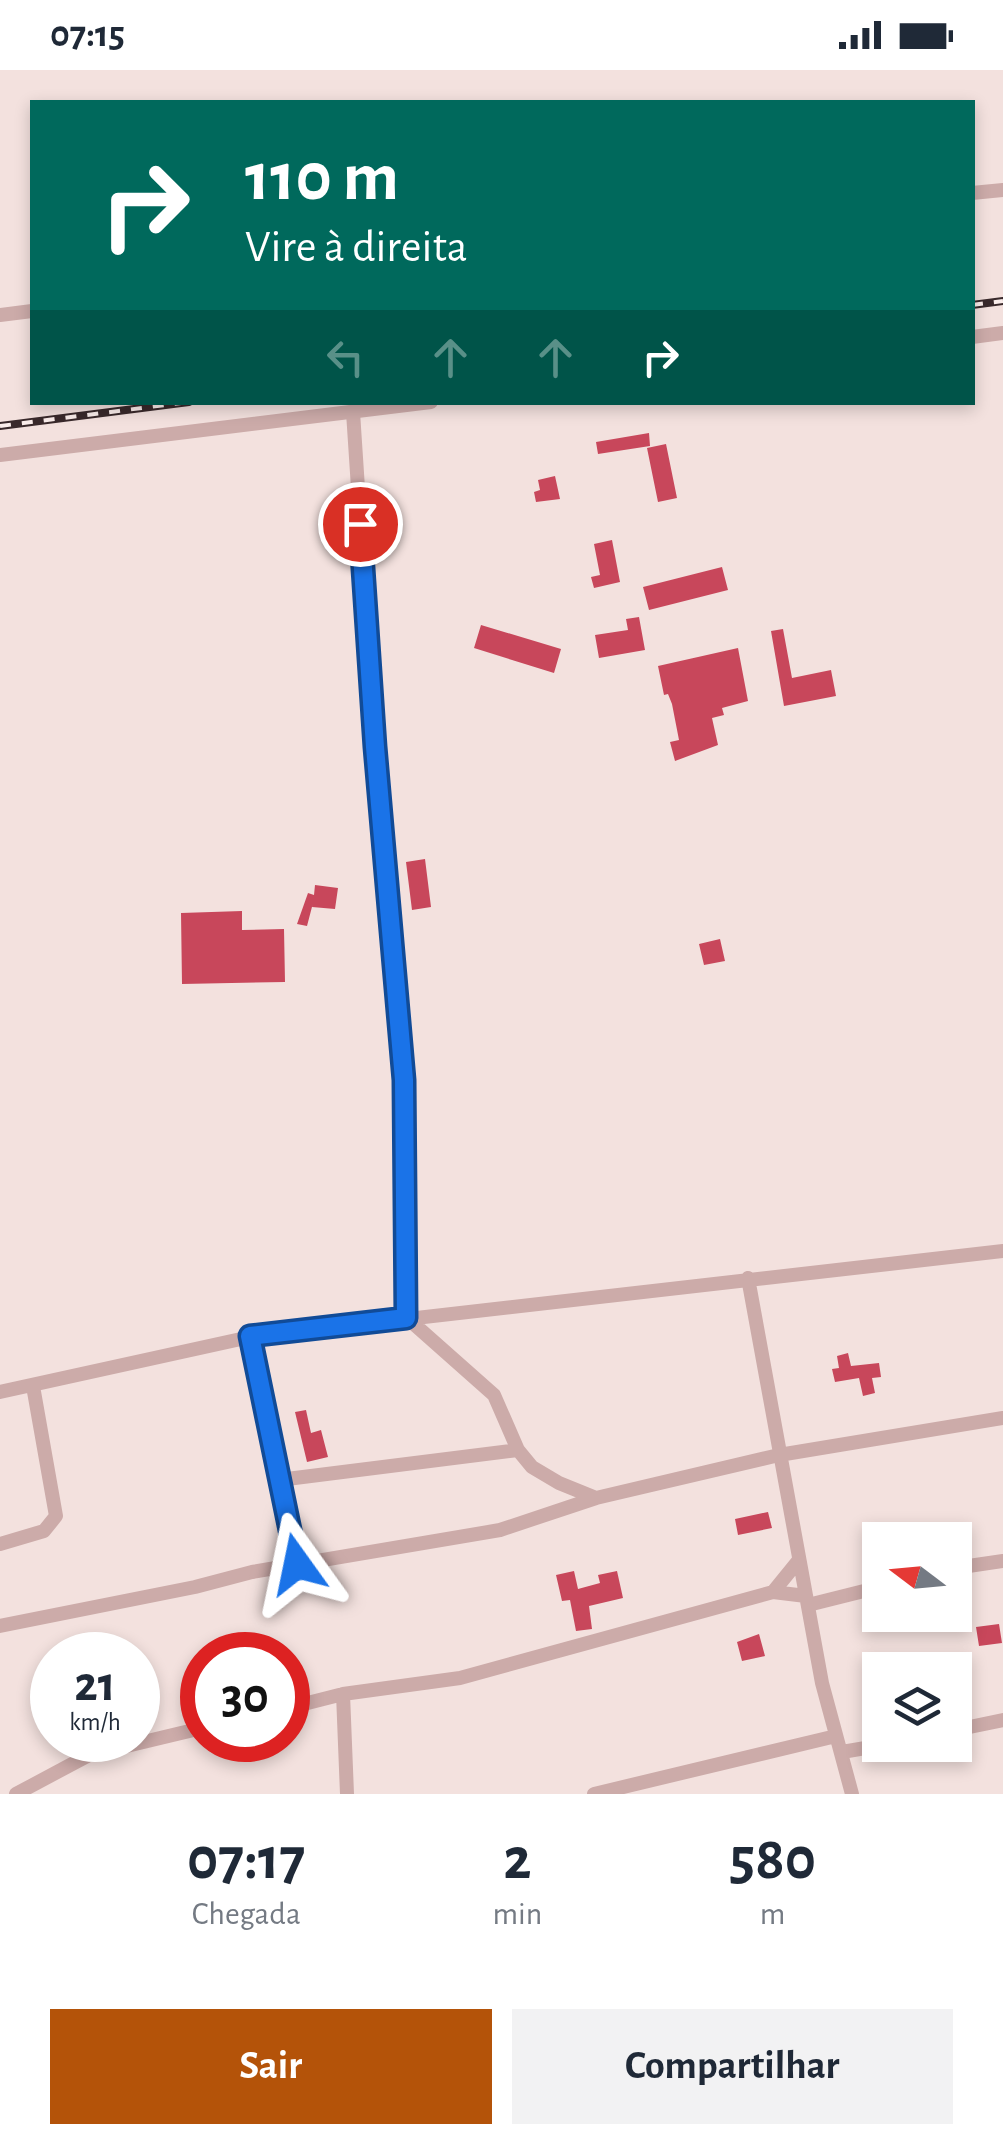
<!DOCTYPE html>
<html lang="pt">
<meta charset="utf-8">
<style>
:root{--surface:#fff;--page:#f2f2f3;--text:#1f2937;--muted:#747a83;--accent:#b45309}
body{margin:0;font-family:"Alegreya Sans",sans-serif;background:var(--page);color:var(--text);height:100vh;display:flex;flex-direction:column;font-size:38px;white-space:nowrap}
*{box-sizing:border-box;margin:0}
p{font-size:32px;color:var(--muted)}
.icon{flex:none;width:55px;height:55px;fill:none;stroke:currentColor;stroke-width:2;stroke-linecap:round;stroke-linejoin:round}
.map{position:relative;height:1724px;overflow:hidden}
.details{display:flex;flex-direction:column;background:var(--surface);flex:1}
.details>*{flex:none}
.hud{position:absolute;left:30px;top:30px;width:945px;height:305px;border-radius:0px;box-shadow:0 5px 15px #0003;background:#00695c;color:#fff;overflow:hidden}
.needle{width:65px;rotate:286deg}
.tools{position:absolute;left:862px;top:1452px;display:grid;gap:20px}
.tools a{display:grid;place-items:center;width:110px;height:110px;border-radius:0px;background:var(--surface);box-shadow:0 5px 15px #0003;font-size:50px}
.speed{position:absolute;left:30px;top:1562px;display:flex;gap:20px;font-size:50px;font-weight:700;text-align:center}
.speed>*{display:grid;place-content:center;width:130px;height:130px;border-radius:50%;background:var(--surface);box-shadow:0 5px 15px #0003;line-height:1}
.speed small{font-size:25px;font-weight:400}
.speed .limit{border:15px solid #d22;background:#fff;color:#111}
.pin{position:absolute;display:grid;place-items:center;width:85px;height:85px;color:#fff;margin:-42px;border:5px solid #fff;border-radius:50%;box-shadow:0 2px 10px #0007}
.me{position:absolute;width:110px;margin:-55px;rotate:348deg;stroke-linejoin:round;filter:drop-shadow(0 0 8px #0008)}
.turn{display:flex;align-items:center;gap:35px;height:210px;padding:0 50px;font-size:45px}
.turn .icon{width:130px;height:130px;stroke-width:2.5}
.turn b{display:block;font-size:70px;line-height:85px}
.lanes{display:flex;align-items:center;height:95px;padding:0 50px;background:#0003;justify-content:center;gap:50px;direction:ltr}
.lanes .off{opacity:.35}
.eta{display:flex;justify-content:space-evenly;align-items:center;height:170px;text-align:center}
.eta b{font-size:60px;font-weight:700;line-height:70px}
.cta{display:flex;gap:20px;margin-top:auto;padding:20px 50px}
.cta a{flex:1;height:115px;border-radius:0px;background:var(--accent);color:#fff;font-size:40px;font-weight:700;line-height:115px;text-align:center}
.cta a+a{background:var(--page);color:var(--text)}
.status{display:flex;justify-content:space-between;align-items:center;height:70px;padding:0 50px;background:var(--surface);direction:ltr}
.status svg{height:28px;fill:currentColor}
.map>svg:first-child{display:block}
.building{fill:#c8475b}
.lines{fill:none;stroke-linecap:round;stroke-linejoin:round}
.minor{stroke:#ccaba9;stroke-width:14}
.rail-casing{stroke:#39292b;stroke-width:8}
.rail{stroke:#faedeb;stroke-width:4;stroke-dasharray:11;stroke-linecap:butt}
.route-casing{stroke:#114b97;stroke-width:25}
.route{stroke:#1a73e8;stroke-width:18}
</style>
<div class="status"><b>07:15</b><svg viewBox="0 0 49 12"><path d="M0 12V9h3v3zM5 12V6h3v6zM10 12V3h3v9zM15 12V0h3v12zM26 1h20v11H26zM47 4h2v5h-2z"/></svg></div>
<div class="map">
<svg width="1003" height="1724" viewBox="0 0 1003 1724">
<rect width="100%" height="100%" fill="#f3e1de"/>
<path class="building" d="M649 363 650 376 598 384 596 372Z
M666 374 677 428 658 432 647 378Z
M555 406 560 429 536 432 534 422 540 420 538 410Z
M612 470 620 512 594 518 591 507 600 505 594 474Z
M722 497 728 520 649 540 643 517Z
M639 547 645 580 599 588 595 565 628 560 626 549Z
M481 555 561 579 554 603 474 578Z
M783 559 792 608 831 600 836 626 784 636 771 561Z
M738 578 748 631 722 638 724 645 712 648 718 675 675 691 670 672 679 670 672 634 668 624 664 625 658 596Z
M425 789 431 837 412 840 406 792Z
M315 815 338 818 335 839 312 837 313 833 307 856 297 854 308 823 314 825Z
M242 841V860L284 859 285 912 182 914 181 843Z
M720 869 725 891 704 895 699 874Z
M848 1283 851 1296 879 1293 881 1307 872 1308 875 1323 863 1326 859 1308 835 1312 832 1299 839 1298 837 1286Z
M306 1340 311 1363 321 1360 328 1387 307 1392 295 1342Z
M768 1442 772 1458 738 1465 735 1449Z
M574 1501 578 1519 600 1513 598 1505 617 1501 623 1528 589 1536 592 1559 576 1561 570 1530 562 1531 556 1505Z
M999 1554 1002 1573 979 1576 976 1557Z
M759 1564 765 1586 742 1591 737 1572Z"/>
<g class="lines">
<path class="minor" d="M972 123 1003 120
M0 245 32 241
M972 267 1003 263
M353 342 375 677 405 1011 406 1247 494 1325 518 1380 532 1397 559 1413 596 1428
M0 385 431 332
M748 1208 822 1613 852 1724
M250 1267 297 1494
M0 1322 250 1267 1003 1181
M279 1410 518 1380
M0 1474 44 1461 56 1446 33 1316
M955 1498 1003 1491
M773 1522 799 1490
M808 1535 880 1517
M0 1556 195 1517 252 1502 500 1460 596 1428 779 1385 1003 1348
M343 1624 347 1724
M288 1638 343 1624 460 1608 773 1522 806 1526
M955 1660 1003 1650
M842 1682 883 1675
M16 1724 89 1685 202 1658
M594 1724 836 1666"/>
<defs>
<path id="rail" d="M972 235 1003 231
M0 356 189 332"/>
</defs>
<use href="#rail" class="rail-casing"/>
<use href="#rail" class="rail"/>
</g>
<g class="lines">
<defs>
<path id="route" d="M297 1494 250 1266 406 1248 404 1010 375 677 360 454"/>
</defs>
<use href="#route" class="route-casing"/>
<use href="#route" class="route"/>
</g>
</svg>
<div class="tools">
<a><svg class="needle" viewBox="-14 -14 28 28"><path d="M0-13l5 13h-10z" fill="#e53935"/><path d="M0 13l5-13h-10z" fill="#747a83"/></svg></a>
<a><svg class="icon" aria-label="layers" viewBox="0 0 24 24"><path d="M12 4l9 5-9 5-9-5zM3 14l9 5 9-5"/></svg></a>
</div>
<div class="speed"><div>21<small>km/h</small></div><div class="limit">30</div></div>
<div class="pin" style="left:360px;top:454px;background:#d93025"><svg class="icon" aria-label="arrive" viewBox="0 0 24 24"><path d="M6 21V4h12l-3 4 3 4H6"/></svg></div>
<svg class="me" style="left:297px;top:1494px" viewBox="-20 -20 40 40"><path d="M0-17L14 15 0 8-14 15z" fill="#1a73e8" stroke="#fff" stroke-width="4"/></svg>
<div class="hud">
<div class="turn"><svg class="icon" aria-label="right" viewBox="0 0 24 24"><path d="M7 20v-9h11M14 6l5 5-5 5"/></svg><div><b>110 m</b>Vire à direita</div></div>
<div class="lanes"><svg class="icon off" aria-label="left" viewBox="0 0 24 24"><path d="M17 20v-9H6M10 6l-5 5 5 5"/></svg><svg class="icon off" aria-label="ahead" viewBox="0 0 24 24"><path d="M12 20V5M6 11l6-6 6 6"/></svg><svg class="icon off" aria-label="ahead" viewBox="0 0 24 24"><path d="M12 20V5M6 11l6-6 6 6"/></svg><svg class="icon" aria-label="right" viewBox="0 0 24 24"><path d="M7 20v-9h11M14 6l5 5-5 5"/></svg></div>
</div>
</div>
<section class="details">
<div class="eta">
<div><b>07:17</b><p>Chegada</p></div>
<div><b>2</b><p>min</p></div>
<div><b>580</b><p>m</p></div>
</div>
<div class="cta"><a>Sair</a><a>Compartilhar</a></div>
</section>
